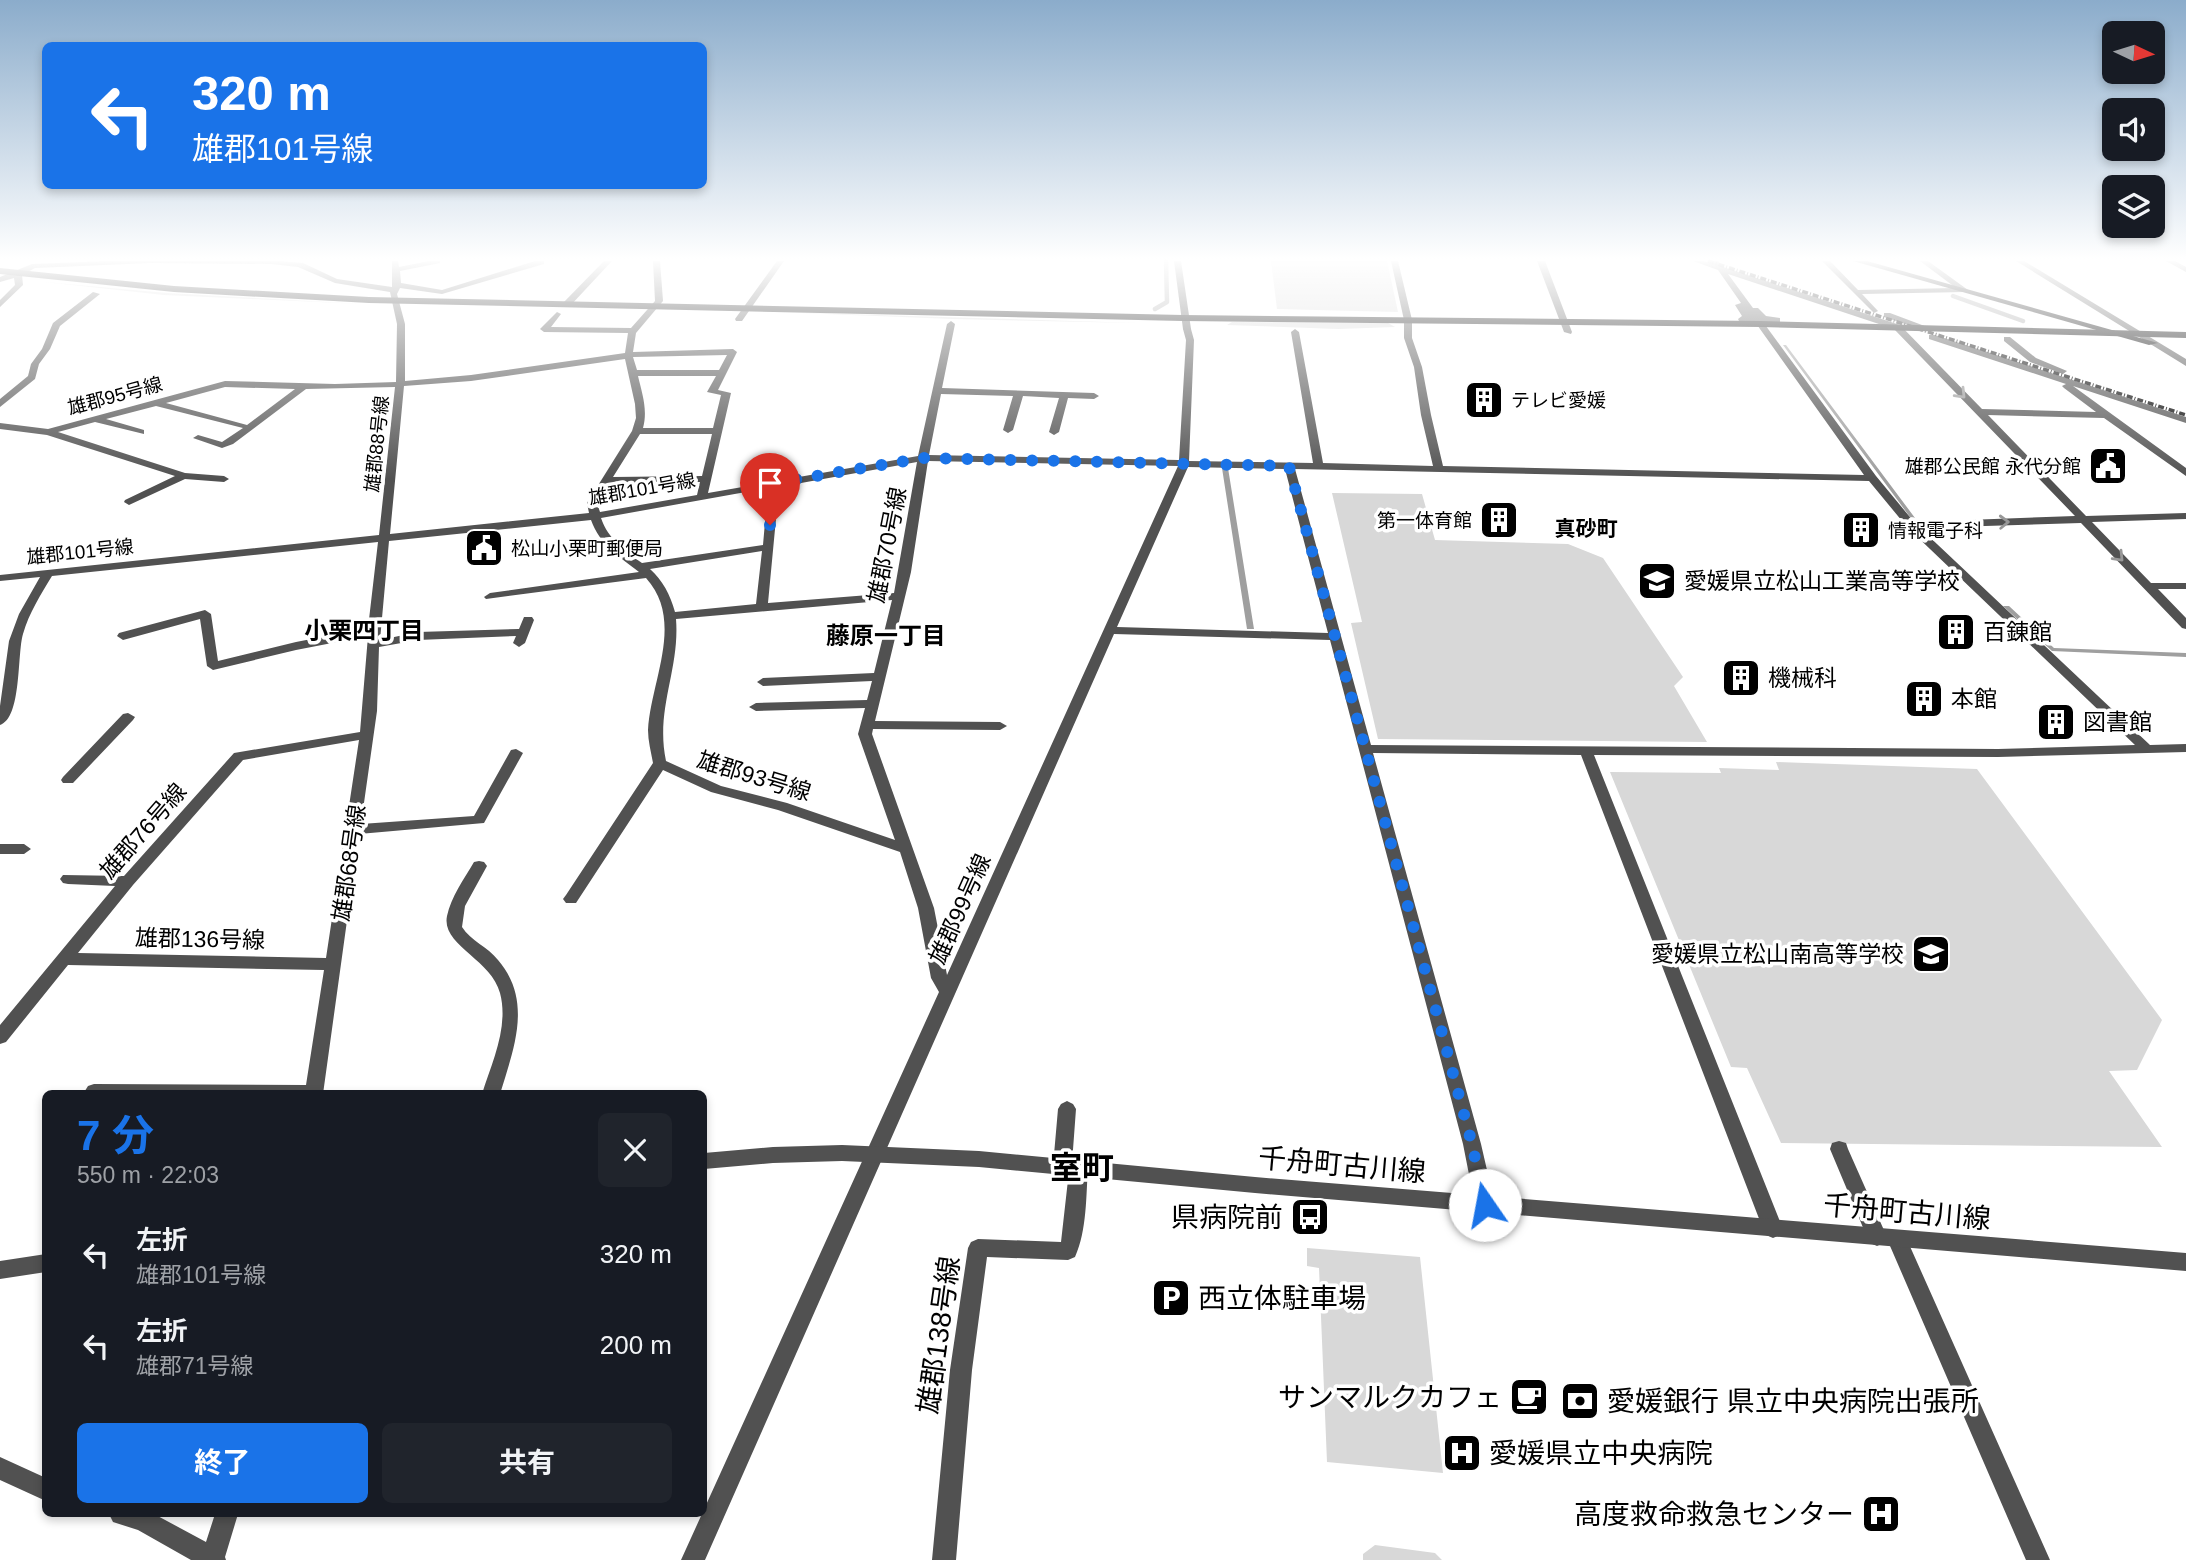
<!DOCTYPE html>
<html lang="ja">
<meta charset="utf-8">
<style>
:root{--surface:#171b24;--page:#20242c;--text:#f1f3f6;--muted:#9ea1a6;--accent:#1a73e8}
body{margin:0;font-family:Helvetica,"Noto Sans JP",sans-serif;background:var(--page);color:var(--text);height:100vh;display:flex;flex-direction:column;font-size:26px;white-space:nowrap}
*{box-sizing:border-box;margin:0}
p{font-size:23px;color:var(--muted)}
.icon{flex:none;width:38px;height:38px;fill:none;stroke:currentColor;stroke-width:2;stroke-linecap:round;stroke-linejoin:round}
.map{position:relative;flex:1;overflow:hidden}
.sheet{position:absolute;left:42px;top:1090px;width:665px;height:427px;display:flex;flex-direction:column;background:var(--surface);border-radius:10px;box-shadow:0 4px 10px #0003}
.sheet>*{flex:none}
.hud{position:absolute;left:42px;top:42px;width:665px;height:147px;border-radius:10px;box-shadow:0 4px 10px #0003;background:#1a73e8;color:#fff;overflow:hidden}
.needle{width:46px;rotate:94deg}
.controls{position:absolute;left:2102px;top:21px;display:grid;gap:14px}
.controls a{display:grid;place-items:center;width:63px;height:63px;border-radius:10px;background:var(--surface);box-shadow:0 4px 10px #0003;font-size:35px}
.pin{position:absolute;display:grid;place-items:center;width:60px;height:60px;color:#fff;margin:-72px -30px;border-radius:50% 50% 50% 0;rotate:-45deg;box-shadow:0 0 7px #0007}
.pin .icon{rotate:45deg}
.me{position:absolute;width:77px;margin:-38px;rotate:348deg;stroke-linejoin:round;filter:drop-shadow(0 0 5px #0008)}
.turn{display:flex;align-items:center;gap:24px;height:147px;padding:0 35px;font-size:32px}
.turn .icon{width:91px;height:91px;stroke-width:2.5}
.turn b{display:block;font-size:49px;line-height:60px}
.round{display:grid;place-items:center;flex:none;width:74px;height:74px;border-radius:10px;background:var(--page)}
.summary{display:flex;align-items:center;justify-content:space-between;height:119px;padding:0 35px}
h1{font-size:42px;font-weight:700;line-height:52px;color:var(--accent)}
.button{display:flex;gap:14px;margin-top:auto;padding:14px 35px}
.button a{flex:1;height:80px;border-radius:10px;background:var(--accent);color:#fff;font-size:28px;font-weight:700;line-height:80px;text-align:center}
.button a+a{background:var(--page);color:var(--text)}
ul{padding:0;list-style:none}
li{display:flex;align-items:center;gap:21px;height:91px;padding:0 35px}
li div{flex:1}
li b{display:block;font-size:26px}
li em{font-style:normal}
.map>svg:first-child{display:block}
.green{fill:#d8d8d8}
.water{fill:#9f9f9f}
.lines{fill:none;stroke-linecap:round;stroke-linejoin:round}
.stream{stroke:#9f9f9f;stroke-width:4.5}
.minor{fill:#515151;fill-rule:evenodd}
.tertiary{fill:#515151;fill-rule:evenodd}
.primary{fill:#000;fill-rule:evenodd}
.trunk{fill:#000;fill-rule:evenodd}
.rail{stroke:#000;stroke-width:3.5;stroke-dasharray:6 2 1 2;stroke-linecap:butt}
.oneway{stroke:#979797}
.route{stroke:#1a73e8;stroke-width:12;stroke-dasharray:0 21.6}
.labels{text-anchor:middle;dominant-baseline:central;stroke-width:7;stroke-linejoin:round;paint-order:stroke}
.far-street-label{font-size:19px;fill:#000;stroke:#fff}
.far-poi-label{font-size:19px;fill:#000;stroke:#fff;text-anchor:start}
.far-quarter-label{font-size:21px;font-weight:bold;fill:#000;stroke:#fff}
.street-label{font-size:23px;fill:#000;stroke:#fff}
.poi-label{font-size:23px;fill:#000;stroke:#fff;text-anchor:start}
.neighbourhood-label{font-size:24px;font-weight:bold;fill:#000;stroke:#fff}
.near-street-label{font-size:28px;fill:#000;stroke:#fff}
.near-poi-label{font-size:28px;fill:#000;stroke:#fff;text-anchor:end}
.near-quarter-label{font-size:32px;font-weight:bold;fill:#000;stroke:#fff}
</style>
<div class="map">
<svg width="2186" height="1560" viewBox="0 0 2186 1560">
<rect width="100%" height="100%" fill="#fff"/>
<path class="green" d="M1271 261H1387L1398 312 1277 309Z
M44 282 167 293 361 304 164 295Z
M777 312 1138 323 952 319Z
M1232 322 1388 323 1395 327 1338 329 1227 325Z
M1332 493 1422 494 1435 540 1568 544 1603 558 1683 677 1674 686 1707 742 1378 739 1351 623 1362 622Z
M1776 762 1977 769 2162 1020 2137 1070 2109 1071 2162 1147 1781 1143 1747 1068 1731 1067 1610 772 1721 773 1719 768 1779 770Z
M1307 1248 1420 1257 1443 1473 1327 1462 1319 1268 1307 1266Z
M1375 1545 1435 1553 1442 1560H1363V1554Z"/>
<path class="water" d="M1783 345H1786L1915 518 1910 517Z
M1222 468H1228L1254 629H1247Z
M2003 606H2009L2054 648 2186 653V657L2052 651Z"/>
<g class="lines">
<path class="stream" d="M1953 296 2023 321
M1155 309 1167 302 1166 261"/>
<path class="minor" d="M108 261H279L303 263 337 279 392 287V261H398L399 267 429 261H440V263L400 271 401 283 442 290 535 261H544V264L442 294 400 288 397 294 405 324V381L471 375 625 353 628 333 544 332 540 329 557 312 561 314 551 327 631 328 655 301 653 261H660L663 301 636 333 633 352 733 349 737 352 718 390 731 393 708 493 918 456 947 324 951 321 955 324 942 388 1094 393 1099 396 1094 399 1068 398 1059 432 1054 435 1049 432 1059 398 1023 396 1013 430 1008 433 1003 430 1013 396 941 394 929 455 1179 460 1186 340 1183 329 1187 326 1191 329 1194 340 1189 461 1313 463 1291 332 1295 329 1299 332 1323 463 1433 466 1421 415 1414 367 1404 338V320L1391 261H1398L1412 320V338L1422 367 1431 415 1443 466 1864 475 1755 322 1739 321 1738 319 1742 316 1735 305 1741 303 1718 270 1693 261H1703L1713 264 1712 261H1718L1723 267 1900 325 1982 409 2096 412 2064 388 2062 386 2066 384 1929 339V335H1935L2186 417V423L2073 386 2186 468V476L2104 418 1988 415 2086 516 2186 513V519L2092 522 2151 583H2186V589H2158L2186 618V629L2182 628 2081 523 1920 528 2150 745 2186 744V752L1998 757 1594 755 1783 1229 1780 1235 1773 1238 1766 1235 1763 1229 1581 755 1373 753 1481 1144 1495 1205 1492 1211 1485 1214 1478 1211 1475 1205 1463 1144 1330 640 1114 634 705 1560H681L939 992 931 978 918 908 900 852 778 810 711 792 663 770 576 903H566L563 899 566 895 653 763C651 752 648 741 648 730 651 680 685 621 646 578L486 599 484 597 490 593 639 572C619 556 600 545 591 520L389 541 380 640 418 632 519 629 524 617H532L534 620 525 643 519 647 513 643 516 636 418 640 379 647 377 711 361 824 474 816 511 750 516 749 523 753 484 823 359 834 323 1094H83L88 1086 94 1084 306 1085 324 970 68 965 6 1042 0 1044V1025L115 886 68 884 63 883 60 879 63 875 124 876 234 753 360 732 368 636 296 650 213 670 207 666 200 619 123 640 117 636 119 633 205 610 211 614 218 661 296 642 368 628 378 542 52 576C41 594 29 613 23 634 17 654 22 718 0 725V706L9 641 19 614 40 577 0 581V575L379 535 395 387 306 389 233 444 222 448 193 438 198 435 222 442 243 428 156 406 106 419 144 430V434L95 422 58 432 185 473 224 476 229 479 224 482 185 479 129 505 124 502 125 500 175 476 47 435 0 429V423L48 429 225 381 335 384 396 382 397 324 390 292 335 283 298 267 271 264 150 263 35 268 22 275 23 285 0 307V300L15 285 14 278 0 282V277L32 264ZM1728 274 1894 329 2075 516 1914 522 1876 476 1763 322H1780V318L1766 316 1758 308H1753ZM727 355 719 370H637L633 357ZM625 359 635 404 636 418 632 431 587 503 589 513 390 534 404 386 471 381ZM638 376H716L707 392 721 395 713 428H643C648 410 642 393 638 376ZM225 387 295 389 247 425 166 403ZM640 434H712L702 476 613 477ZM928 461 1178 466 947 975 934 908 872 734 873 729 1000 730 1007 726 1000 722 875 721 911 572ZM917 462 894 593 768 603 779 487ZM1188 467 1285 469 1328 633 1117 627ZM1295 469 1869 481 1907 527 2135 745 1998 749 1371 745ZM700 482 697 495 600 512 597 503 610 483ZM768 488 763 545 642 563C625 551 608 539 601 518ZM762 551 756 604 675 612C670 594 663 581 650 569ZM892 600 874 673 763 678 757 682 763 686 872 681 867 700 756 703 749 707 756 711 865 708 858 734 895 840 787 803 721 786 666 761C655 709 680 670 676 619ZM359 740 326 958 78 953 133 885 243 760Z
M604 261H612L570 306H564V302Z
M777 261H784L742 321H736L735 319Z
M1537 261H1545L1572 332 1571 334 1564 332Z
M1822 261H1830L1858 290 1956 288 1920 261H1928L1968 290 1964 292 1862 294 1878 311 1874 313Z
M2166 261H2175L2186 267V272Z
M93 292 100 294 60 326 50 349 39 364 35 379 0 407V399L28 376 31 364 42 349 53 323Z
M1884 313H1890L1930 328 1926 331 1884 317Z
M2004 337H2010L2036 358 2067 371 2063 374 2030 362 2004 341Z
M128 713 135 717 133 720 73 783H63L61 780 63 777 123 714Z
M0 844H24L31 849 24 854H0Z
M479 861 484 862 487 866 465 906 462 927C471 941 488 947 498 960 533 1001 514 1048 500 1094H482C492 1062 509 1027 500 993 491 959 441 945 447 916 451 897 464 879 474 862Z
M1067 1101 1073 1104 1076 1109 1072 1163 1079 1159 1086 1161 1088 1167C1086 1196 1087 1230 1075 1257L1068 1260 987 1257 972 1370 956 1560H932L950 1370 968 1248 971 1242 978 1239 1061 1242 1069 1171 1062 1174 1055 1172 1053 1166 1058 1109 1061 1104Z
M1839 1141 1846 1143 1848 1149 1887 1237 1884 1243 1877 1246 1870 1243 1867 1237 1830 1149 1832 1143Z
M1897 1230 1904 1233 2050 1560H2026L1887 1239 1890 1233Z
M0 1457 46 1478V1501L0 1480Z
M109 1514H154L206 1542 215 1514H238L225 1557 226 1560H191L138 1530 113 1522Z"/>
<path class="tertiary" d="M1174 261H1181L1191 329 1187 332 1183 329Z
M2016 261H2024L2186 359V366Z
M842 1145 979 1151 1255 1177 2186 1253V1271L1255 1193 979 1167 842 1161 773 1163 704 1169V1153L773 1147Z
M46 1254V1272L0 1279V1261Z"/>
<path class="primary" d="M1853 261H1867L2158 343 2149 345Z"/>
<path class="trunk" d="M0 268 174 286 369 297 1183 315 1761 321 2186 332V338L1761 327 1183 321 369 303 174 292 0 274Z"/>
<path class="rail" d="M1708 261 2186 415"/>
</g>
<defs><path id="oneway-chevron" d="M-2-3.5L2.5 0L-2 3.5" fill="none" stroke-width="1.6" stroke-linecap="round" stroke-linejoin="round" transform="scale(1.75)"/></defs>
<g class="oneway">
<use href="#oneway-chevron" transform="translate(1961 394) rotate(46)"/>
<use href="#oneway-chevron" transform="translate(2004 522) rotate(-2)"/>
<use href="#oneway-chevron" transform="translate(2119 557) rotate(46)"/>
</g>
<linearGradient id="sky" x2="0" y2="1"><stop stop-color="#8baccb"/><stop offset="0.54" stop-color="#fff"/><stop offset="1" stop-color="#fff" stop-opacity="0"/></linearGradient>
<rect width="2186" height="479" fill="url(#sky)"/>
<g class="lines">
<path class="route" d="M770 525 774 483 923 458 1289 466 1472 1144 1485 1205"/>
</g>
<defs>
<symbol id="building-square" viewBox="-11 -11 22 22"><rect x="-9" y="-9" width="18" height="18" rx="4" fill="#000" stroke="#fff"/><path d="M-4-6H4V6H1V3H-1V6H-4ZM-2.5-4.3h1.7v1.8h-1.7ZM.8-4.3h1.7v1.8H.8ZM-2.5-1h1.7V.8h-1.7ZM.8-1h1.7V.8H.8Z" fill="#fff"/></symbol>
<symbol id="civic-square" viewBox="-11 -11 22 22"><rect x="-9" y="-9" width="18" height="18" rx="4" fill="#000" stroke="#fff"/><path d="M-.6-6.5H3V-4.5H.6V-3L4-1V1h2V6H-6V1h2V-1L-.6-3ZM-1.2 2.5V6h2.4V2.5Z" fill="#fff"/></symbol>
<symbol id="school-square" viewBox="-11 -11 22 22"><rect x="-9" y="-9" width="18" height="18" rx="4" fill="#000" stroke="#fff"/><path d="M0-5L7-2L0 1L-7-2ZM-4 1L0 2.5L4 1V4Q0 6-4 4Z" fill="#fff"/></symbol>
<symbol id="bus-square" viewBox="-11 -11 22 22"><rect x="-9" y="-9" width="18" height="18" rx="4" fill="#000" stroke="#fff"/><path d="M-5-6H5V4H4V6H2V4H-2V6H-4V4H-5ZM-3.5-4V0h7V-4ZM-3.5 1.2v1.5H-2V1.2ZM2 1.2v1.5H3.5V1.2Z" fill="#fff"/></symbol>
<symbol id="parking-square" viewBox="-11 -11 22 22"><rect x="-9" y="-9" width="18" height="18" rx="4" fill="#000" stroke="#fff"/><path d="M-3.5-5.5H1a3.5 3.5 0 0 1 0 7H-1V5.5H-3.5ZM-1-3.4V-.6H.8a1.4 1.4 0 0 0 0-2.8Z" fill="#fff"/></symbol>
<symbol id="cafe-square" viewBox="-11 -11 22 22"><rect x="-9" y="-9" width="18" height="18" rx="4" fill="#000" stroke="#fff"/><path d="M-5.5-4.5H6V0H3Q3 3.5 0 3.5H-2.5Q-5.5 3.5-5.5 0ZM3-3.2v2h1.7v-2ZM-6 4.5H4V6H-6Z" fill="#fff"/></symbol>
<symbol id="bank-square" viewBox="-11 -11 22 22"><rect x="-9" y="-9" width="18" height="18" rx="4" fill="#000" stroke="#fff"/><path d="M-6-4H6V4H-6ZM0-2.3a2.3 2.3 0 1 0 0 4.6a2.3 2.3 0 1 0 0-4.6Z" fill="#fff"/></symbol>
<symbol id="hospital-square" viewBox="-11 -11 22 22"><rect x="-9" y="-9" width="18" height="18" rx="4" fill="#000" stroke="#fff"/><path d="M-5-5h3v3.5h4V-5h3V5h-3V1.5h-4V5h-3Z" fill="#fff"/></symbol>
</defs>
<g fill-rule="evenodd">
<use href="#building-square" x="1462" y="378" width="44" height="44"/>
<use href="#civic-square" x="2086" y="444" width="44" height="44"/>
<use href="#building-square" x="1477" y="498" width="44" height="44"/>
<use href="#building-square" x="1839" y="508" width="44" height="44"/>
<use href="#civic-square" x="462" y="526" width="44" height="44"/>
<use href="#school-square" x="1635" y="559" width="44" height="44"/>
<use href="#building-square" x="1934" y="610" width="44" height="44"/>
<use href="#building-square" x="1719" y="656" width="44" height="44"/>
<use href="#building-square" x="1902" y="677" width="44" height="44"/>
<use href="#building-square" x="2034" y="700" width="44" height="44"/>
<use href="#school-square" x="1909" y="932" width="44" height="44"/>
<use href="#bus-square" x="1288" y="1195" width="44" height="44"/>
<use href="#parking-square" x="1149" y="1276" width="44" height="44"/>
<use href="#cafe-square" x="1507" y="1375" width="44" height="44"/>
<use href="#bank-square" x="1558" y="1379" width="44" height="44"/>
<use href="#hospital-square" x="1440" y="1431" width="44" height="44"/>
<use href="#hospital-square" x="1859" y="1492" width="44" height="44"/>
</g>
<g class="labels">
<g class="far-street-label">
<text transform="translate(115 396) rotate(-15)">雄郡95号線</text>
<text transform="translate(377 444) rotate(-84)">雄郡88号線</text>
<text transform="translate(642 489) rotate(-10)">雄郡101号線</text>
<text transform="translate(80 552) rotate(-6)">雄郡101号線</text>
</g>
<g class="far-poi-label">
<text x="1511" y="400">テレビ愛媛</text>
<text x="2081" y="466" text-anchor="end">雄郡公民館 永代分館</text>
<text x="1472" y="520" text-anchor="end">第一体育館</text>
<text x="1888" y="530">情報電子科</text>
<text x="511" y="548">松山小栗町郵便局</text>
</g>
<g class="far-quarter-label">
<text x="1586" y="528">真砂町</text>
</g>
<g class="street-label">
<text transform="translate(887 545) rotate(-79)">雄郡70号線</text>
<text transform="translate(754 776) rotate(17)">雄郡93号線</text>
<text transform="translate(143 831) rotate(-49)">雄郡76号線</text>
<text transform="translate(349 863) rotate(-82)">雄郡68号線</text>
<text transform="translate(960 909) rotate(-66)">雄郡99号線</text>
<text transform="translate(200 939) rotate(1)">雄郡136号線</text>
</g>
<g class="poi-label">
<text x="1684" y="581">愛媛県立松山工業高等学校</text>
<text x="1983" y="632">百錬館</text>
<text x="1768" y="678">機械科</text>
<text x="1951" y="699">本館</text>
<text x="2083" y="722">図書館</text>
<text x="1904" y="954" text-anchor="end">愛媛県立松山南高等学校</text>
</g>
<g class="neighbourhood-label">
<text x="364" y="630">小栗四丁目</text>
<text x="886" y="635">藤原一丁目</text>
</g>
<g class="near-street-label">
<text transform="translate(1342 1165) rotate(5)">千舟町古川線</text>
<text transform="translate(1907 1212) rotate(5)">千舟町古川線</text>
<text transform="translate(939 1335) rotate(-82)">雄郡138号線</text>
</g>
<g class="near-poi-label">
<text x="1283" y="1217">県病院前</text>
<text x="1198" y="1298" text-anchor="start">西立体駐車場</text>
<text x="1502" y="1397">サンマルクカフェ</text>
<text x="1607" y="1401" text-anchor="start">愛媛銀行 県立中央病院出張所</text>
<text x="1489" y="1453" text-anchor="start">愛媛県立中央病院</text>
<text x="1854" y="1514">高度救命救急センター</text>
</g>
<g class="near-quarter-label">
<text x="1082" y="1168">室町</text>
</g>
</g>
</svg>
<div class="controls">
<a><svg class="needle" viewBox="-14 -14 28 28"><path d="M0-13l5 13h-10z" fill="#e53935"/><path d="M0 13l5-13h-10z" fill="#9ea1a6"/></svg></a>
<a><svg class="icon" aria-label="sound" viewBox="0 0 24 24"><path d="M4 9h4l5-4v14l-5-4H4zM17 9q2 3 0 6"/></svg></a>
<a><svg class="icon" aria-label="layers" viewBox="0 0 24 24"><path d="M12 4l9 5-9 5-9-5zM3 14l9 5 9-5"/></svg></a>
</div>
<div class="pin" style="left:770px;top:525px;background:#d93025"><svg class="icon" aria-label="arrive" viewBox="0 0 24 24"><path d="M6 21V4h12l-3 4 3 4H6"/></svg></div>
<svg class="me" style="left:1485px;top:1205px" viewBox="-20 -20 40 40"><circle r="19" fill="#fff"/><path d="M0-13L10 11 0 6-10 11z" fill="#1a73e8"/></svg>
<div class="hud">
<div class="turn"><svg class="icon" aria-label="left" viewBox="0 0 24 24"><path d="M17 20v-9H6M10 6l-5 5 5 5"/></svg><div><b>320 m</b>雄郡101号線</div></div>
</div>
<section class="sheet">
<div class="summary"><div><h1>7 分</h1><p>550 m · 22:03</p></div><a class="round"><svg class="icon" aria-label="close" viewBox="0 0 24 24"><path d="M6 6l12 12M18 6L6 18"/></svg></a></div>
<ul>
<li><svg class="icon" aria-label="left" viewBox="0 0 24 24"><path d="M17 20v-9H6M10 6l-5 5 5 5"/></svg><div><b>左折</b><p>雄郡101号線</p></div><em>320 m</em></li>
<li><svg class="icon" aria-label="left" viewBox="0 0 24 24"><path d="M17 20v-9H6M10 6l-5 5 5 5"/></svg><div><b>左折</b><p>雄郡71号線</p></div><em>200 m</em></li>
</ul>
<div class="button"><a>終了</a><a>共有</a></div>
</section>
</div>
